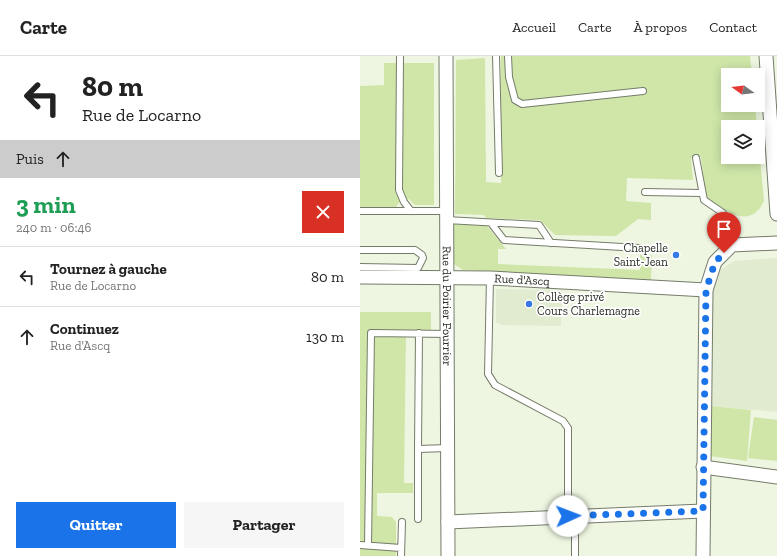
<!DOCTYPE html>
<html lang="fr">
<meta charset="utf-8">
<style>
:root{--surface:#fff;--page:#f6f6f6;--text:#222;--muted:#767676;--line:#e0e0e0;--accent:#1a73e8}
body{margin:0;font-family:"Zilla Slab",serif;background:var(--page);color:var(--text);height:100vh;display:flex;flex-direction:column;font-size:15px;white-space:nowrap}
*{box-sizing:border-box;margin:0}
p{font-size:13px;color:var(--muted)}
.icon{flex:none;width:22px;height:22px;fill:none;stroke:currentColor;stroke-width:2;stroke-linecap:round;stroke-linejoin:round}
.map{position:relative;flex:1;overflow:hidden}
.side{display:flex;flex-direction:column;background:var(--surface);width:360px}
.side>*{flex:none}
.guide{background:#fff;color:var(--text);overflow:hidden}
.needle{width:26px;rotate:284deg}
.fabs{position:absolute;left:361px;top:12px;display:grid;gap:8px}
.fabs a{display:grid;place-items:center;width:44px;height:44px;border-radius:0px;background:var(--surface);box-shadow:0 2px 10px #0003;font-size:20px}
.pin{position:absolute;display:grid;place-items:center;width:34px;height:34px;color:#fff;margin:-41px -17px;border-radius:50% 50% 50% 0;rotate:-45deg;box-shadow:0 0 4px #0007}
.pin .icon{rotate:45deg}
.me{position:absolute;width:44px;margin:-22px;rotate:88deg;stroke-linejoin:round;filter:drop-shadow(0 0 3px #0008)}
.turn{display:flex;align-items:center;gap:14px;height:84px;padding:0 16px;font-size:18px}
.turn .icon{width:52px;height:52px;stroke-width:2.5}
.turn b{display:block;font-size:28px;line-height:34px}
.then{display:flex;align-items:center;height:38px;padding:0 16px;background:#0003;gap:8px;font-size:15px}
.round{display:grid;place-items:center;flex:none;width:42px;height:42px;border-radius:0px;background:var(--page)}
.headline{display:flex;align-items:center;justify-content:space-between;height:68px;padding:0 16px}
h1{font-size:24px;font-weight:700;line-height:30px;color:#1e9e55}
.cta{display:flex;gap:8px;margin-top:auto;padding:8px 16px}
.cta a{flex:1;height:46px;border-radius:0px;background:var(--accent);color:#fff;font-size:16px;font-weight:700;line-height:46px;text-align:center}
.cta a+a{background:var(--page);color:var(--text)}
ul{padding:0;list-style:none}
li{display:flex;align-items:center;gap:12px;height:60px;padding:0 16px;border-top:1px solid var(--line)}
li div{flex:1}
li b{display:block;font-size:15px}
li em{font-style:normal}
header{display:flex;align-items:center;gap:24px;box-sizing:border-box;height:56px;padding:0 20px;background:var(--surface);border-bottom:1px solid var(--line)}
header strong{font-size:19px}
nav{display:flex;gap:22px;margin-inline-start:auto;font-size:14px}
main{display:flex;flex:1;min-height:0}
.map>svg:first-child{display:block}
.built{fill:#e1ebd0}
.green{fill:#cfe6a8}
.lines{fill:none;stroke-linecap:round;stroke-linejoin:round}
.lane-casing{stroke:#757c6a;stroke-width:8}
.street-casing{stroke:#757c6a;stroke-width:15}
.lane{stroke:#fff;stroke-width:6}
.street{stroke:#fff;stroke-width:13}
.route{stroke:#1a73e8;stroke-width:7;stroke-dasharray:0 12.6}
.poi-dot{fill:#3578e6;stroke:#fff;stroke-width:1.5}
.labels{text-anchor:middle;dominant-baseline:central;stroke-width:3.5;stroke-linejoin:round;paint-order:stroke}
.poi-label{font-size:12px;fill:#2a2d25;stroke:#fff;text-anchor:end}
.street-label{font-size:12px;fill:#2a2d25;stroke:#fff}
</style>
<header>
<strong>Carte</strong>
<nav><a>Accueil</a><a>Carte</a><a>À propos</a><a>Contact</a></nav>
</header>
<main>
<section class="side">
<div class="guide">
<div class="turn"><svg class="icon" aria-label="left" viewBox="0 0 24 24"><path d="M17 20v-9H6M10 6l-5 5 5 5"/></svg><div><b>80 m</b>Rue de Locarno</div></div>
<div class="then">Puis<svg class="icon" aria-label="ahead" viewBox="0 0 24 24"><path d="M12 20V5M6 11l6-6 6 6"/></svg></div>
</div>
<div class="headline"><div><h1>3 min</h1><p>240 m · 06:46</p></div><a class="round" style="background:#d93025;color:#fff"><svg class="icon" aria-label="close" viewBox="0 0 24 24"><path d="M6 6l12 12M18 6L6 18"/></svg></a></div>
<ul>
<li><svg class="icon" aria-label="left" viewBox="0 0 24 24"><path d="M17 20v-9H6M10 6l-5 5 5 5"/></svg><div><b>Tournez à gauche</b><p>Rue de Locarno</p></div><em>80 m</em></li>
<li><svg class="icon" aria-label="ahead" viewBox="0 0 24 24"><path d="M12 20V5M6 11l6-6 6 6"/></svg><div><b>Continuez</b><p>Rue d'Ascq</p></div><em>130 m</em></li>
</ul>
<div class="cta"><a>Quitter</a><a>Partager</a></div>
</section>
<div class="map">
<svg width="417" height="500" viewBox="0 0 417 500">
<rect width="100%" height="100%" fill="#eef6e1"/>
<path class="built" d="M417 202V356L351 350 352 230 360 214 374 205Z
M136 233 202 234 201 270 141 269 140 267H136Z"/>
<path class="green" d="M141 0H390L392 19H368V49H395L397 71H368V101H398V81L404 145C390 175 365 154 346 142L341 101 331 102 333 124 267 122 266 145 291 147V164L278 163 256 180 195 179 180 164 126 162 124 159 95 158 96 4 125 2 126 126 141 127Z
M24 7H74V149H55L49 143 39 147 36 151H0V30L24 29Z
M94 168 127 170 146 193H138V208L280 214V199H292L291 224 103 214 94 208Z
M0 256H71V274L46 275 44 427H53V437H17V460L32 461 36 466V500H0Z
M351 350 391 354 387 405 350 400Z
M394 361 417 364V405L388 402Z"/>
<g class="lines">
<defs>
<path id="lane" d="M40 0 39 134 44 146 51 155
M136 0 139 117
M148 0 149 21 155 44 162 48 283 35
M336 102 344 144 363 157 372 189
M285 136 341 137
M0 155H86
M86 164 179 169 191 187
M131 167 144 184 279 192
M0 194H55L62 199 63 202 58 212 0 211
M130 222 128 318 135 329 203 365 208 372V460
M59 277 58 393 88 392
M58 463V393
M0 489 41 492
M8 490 11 277 89 278
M41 500 42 466
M215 500V460"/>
<g id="street">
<path id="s1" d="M86 0 88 500"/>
<path d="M406 0 417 158"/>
<path id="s2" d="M0 221 130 222 346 234"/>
<path d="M343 411 417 421"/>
<path d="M88 466 343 455"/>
<path d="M343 500 346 234 355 206 372 189 417 187"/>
</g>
</defs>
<use href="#lane" class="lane-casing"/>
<use href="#street" class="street-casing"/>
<use href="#lane" class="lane"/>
<use href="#street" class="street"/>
</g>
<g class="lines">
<path class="route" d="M208 460 343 455 346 234 355 206 364 197"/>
</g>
<g class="poi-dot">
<circle cx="316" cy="199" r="4"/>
<circle cx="169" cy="248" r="4"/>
</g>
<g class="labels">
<g class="poi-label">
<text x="308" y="192">Chapelle<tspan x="308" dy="14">Saint-Jean</tspan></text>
<text x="177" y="241" text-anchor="start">Collège privé<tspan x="177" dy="14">Cours Charlemagne</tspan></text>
</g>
<g class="street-label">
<text stroke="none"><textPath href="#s2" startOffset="162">Rue d'Ascq</textPath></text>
<text stroke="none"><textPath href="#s1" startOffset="250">Rue du Poirier Fourrier</textPath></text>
</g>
</g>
</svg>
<div class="fabs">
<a><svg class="needle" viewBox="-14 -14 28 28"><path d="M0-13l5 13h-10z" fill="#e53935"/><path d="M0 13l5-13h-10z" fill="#767676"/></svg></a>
<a><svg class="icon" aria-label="layers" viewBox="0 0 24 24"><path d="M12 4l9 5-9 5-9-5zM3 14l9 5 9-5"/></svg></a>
</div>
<div class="pin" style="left:364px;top:197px;background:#d93025"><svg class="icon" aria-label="arrive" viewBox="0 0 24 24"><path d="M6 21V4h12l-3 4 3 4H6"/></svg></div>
<svg class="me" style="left:208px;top:460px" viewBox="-20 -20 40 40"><circle r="19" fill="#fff"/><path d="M0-13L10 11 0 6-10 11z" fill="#1a73e8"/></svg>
</div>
</main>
